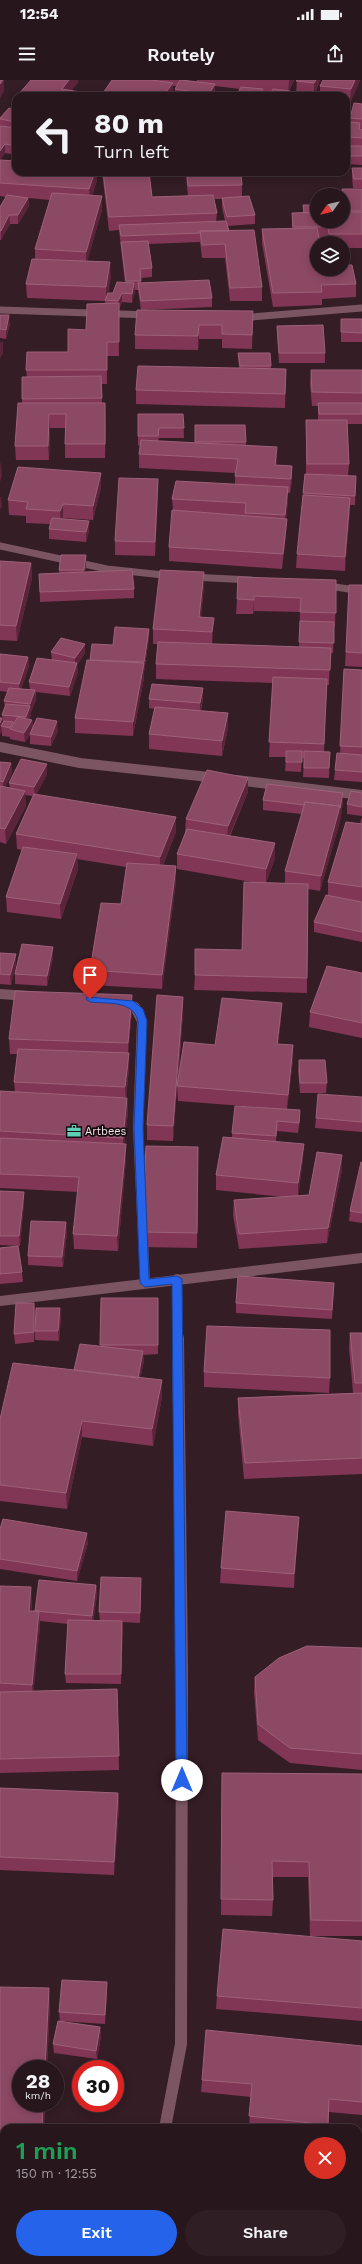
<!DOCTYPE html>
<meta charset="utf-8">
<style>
:root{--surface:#27161c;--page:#2f1f25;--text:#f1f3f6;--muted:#a49fa3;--line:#43353b;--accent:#2563eb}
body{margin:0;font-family:"Work Sans",sans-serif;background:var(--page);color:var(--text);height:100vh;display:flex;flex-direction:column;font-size:15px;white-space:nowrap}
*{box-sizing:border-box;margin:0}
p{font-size:13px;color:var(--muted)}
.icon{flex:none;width:22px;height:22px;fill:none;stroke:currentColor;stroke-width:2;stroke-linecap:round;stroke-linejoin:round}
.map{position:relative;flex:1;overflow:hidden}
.panel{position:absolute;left:0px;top:2044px;width:362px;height:140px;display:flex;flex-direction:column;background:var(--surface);border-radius:12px 12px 0 0;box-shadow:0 2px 10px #0003,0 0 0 1px var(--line)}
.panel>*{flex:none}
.guide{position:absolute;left:12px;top:12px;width:338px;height:84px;border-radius:12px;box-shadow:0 2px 10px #0003,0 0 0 1px var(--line);background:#27161c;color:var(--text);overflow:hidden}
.needle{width:26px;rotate:236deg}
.tools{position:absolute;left:310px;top:108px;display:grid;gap:8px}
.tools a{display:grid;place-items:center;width:40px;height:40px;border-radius:50%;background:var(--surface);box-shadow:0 2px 10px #0003,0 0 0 1px var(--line);font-size:20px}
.speed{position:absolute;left:12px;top:1980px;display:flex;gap:8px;font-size:20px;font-weight:700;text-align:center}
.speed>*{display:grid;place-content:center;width:52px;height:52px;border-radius:50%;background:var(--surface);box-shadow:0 2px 10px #0003,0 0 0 1px var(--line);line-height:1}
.speed small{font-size:10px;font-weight:400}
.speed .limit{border:6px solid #d22;background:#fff;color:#111}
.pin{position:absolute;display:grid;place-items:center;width:34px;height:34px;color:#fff;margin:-41px -17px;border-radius:50% 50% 50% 0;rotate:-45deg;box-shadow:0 0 4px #0007}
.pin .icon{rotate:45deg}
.me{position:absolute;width:44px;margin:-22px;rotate:0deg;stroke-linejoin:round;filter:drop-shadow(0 0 3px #0008)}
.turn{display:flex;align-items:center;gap:14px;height:84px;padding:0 16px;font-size:18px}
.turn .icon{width:52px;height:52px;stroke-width:2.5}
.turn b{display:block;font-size:28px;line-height:34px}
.round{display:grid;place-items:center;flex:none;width:42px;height:42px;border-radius:21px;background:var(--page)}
.headline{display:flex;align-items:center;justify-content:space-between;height:68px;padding:0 16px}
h1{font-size:24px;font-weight:600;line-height:30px;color:#1e9e55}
.cta{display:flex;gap:8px;margin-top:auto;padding:8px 16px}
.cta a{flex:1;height:46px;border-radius:24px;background:var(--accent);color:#fff;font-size:16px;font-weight:600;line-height:46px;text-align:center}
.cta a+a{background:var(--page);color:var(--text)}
.status{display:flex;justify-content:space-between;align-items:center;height:28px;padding:0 20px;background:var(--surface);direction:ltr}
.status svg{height:11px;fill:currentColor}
header{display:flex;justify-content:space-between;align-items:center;height:52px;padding:0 16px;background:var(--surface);font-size:18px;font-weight:600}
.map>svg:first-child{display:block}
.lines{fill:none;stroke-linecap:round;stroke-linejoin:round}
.minor-far2{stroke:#7b5662;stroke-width:7}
.minor-far1{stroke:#7b5662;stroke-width:10}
.minor{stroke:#7b5662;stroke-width:12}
.wall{fill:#803654;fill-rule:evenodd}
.shaded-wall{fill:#5c243b}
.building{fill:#8c4964;stroke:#9d6179}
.route{fill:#2563eb;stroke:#184099}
.labels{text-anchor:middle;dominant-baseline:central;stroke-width:3.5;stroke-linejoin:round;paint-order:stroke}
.poi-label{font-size:11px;fill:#f5e5e9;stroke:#150b0e;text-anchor:start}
</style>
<div class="status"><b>12:54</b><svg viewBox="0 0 49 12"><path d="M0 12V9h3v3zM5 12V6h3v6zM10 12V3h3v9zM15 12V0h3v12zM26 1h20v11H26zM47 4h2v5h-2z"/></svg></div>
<header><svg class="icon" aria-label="menu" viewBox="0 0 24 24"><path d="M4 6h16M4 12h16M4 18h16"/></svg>Routely<svg class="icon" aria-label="share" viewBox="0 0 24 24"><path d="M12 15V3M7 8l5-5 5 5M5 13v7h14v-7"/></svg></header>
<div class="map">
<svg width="362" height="2184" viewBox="0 0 362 2184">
<rect width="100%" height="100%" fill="#341d25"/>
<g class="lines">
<path class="minor-far2" d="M0 230 150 235
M240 238 362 228
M0 466 107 489 173 496
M191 497 251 500
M322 505 362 511"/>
<path class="minor-far1" d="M0 667 80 683 218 698
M236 700 362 715
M0 914 28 916
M120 922 135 927 142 941 138 1048 145 1203
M177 1199 178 1259
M0 1221 362 1178"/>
<path class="minor" d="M165 2048 181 1964 182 1592 178 1258
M140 2184 141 2180"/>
</g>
<path class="wall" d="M112 0H186V1L197 2V0H294L289 11H290V16H269L271 12 263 11 262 16H236L240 9 215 6V13L213 16H175V9L177 6H173V16H101Z
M297 0H320L314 16H294L296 13Z
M360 0 350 23 346 22V23V16H320V6Z
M16 17V75L5 73 0 80V38L15 30 14 19Z
M362 24V48H360V49L362 58V108H353L352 97V88H362V85L347 84 346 79V51L350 43V38Z
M0 80 97 92V100L92 116 102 130 87 181 111 196 108 213H113L125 202 119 150 109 151 102 92H241L242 105V117L255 135V144L228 146 229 151 262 207V221H230L225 178H202L200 162 148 164 152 188V197L141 198V203L212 218V227L141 230 138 210H135L132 223 122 222 119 229V276H107V304H102V323L106 337 105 378H65V364L66 348H50L49 380H16L15 366 22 323V297H27L26 290 68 272 86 250 105 223V221L27 218 26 204 35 179V169L50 120 28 118 29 126 18 144H10L1 160H0V127L6 117 0 116ZM149 96H186L188 116 152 117ZM214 119H222V127L225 141 216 142 217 133Z
M327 92H346V93L328 94Z
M342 109H362V168H343V163H328V160H320L317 189 356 204V217L322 219V225L273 227 262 163V149H292V133H303V125L343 141V115H342Z
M253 231 252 269 222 268V259H199L198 270 135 269V255Z
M0 235 10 244 6 259 0 258Z
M341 239H362V262H341Z
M277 246 325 273V283H279L277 255Z
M238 273 271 286V289H286L285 328 136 324V310L239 288Z
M311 290H362V344H347L349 384 348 396H356L355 425H350L345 491 296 488 297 474 305 394H306V340H318V326H312L310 304Z
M183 334 184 358H159L158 361 195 363V345L246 362V365L277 381 276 385 292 386V400L290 413H288V421L286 439V454L282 489 169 481V467L173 430 172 419 235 404V393L139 388V374L140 366 138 365V356Z
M101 393V407L93 440 63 438V439L89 451 86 462 49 459V449L50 444 26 443V436L9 435 8 420Z
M158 399V413L155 476 115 475V461Z
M86 475 85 492 134 509V518L40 522 39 494 59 493V490Z
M0 481 31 483 32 498 17 561 0 560Z
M336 500 335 547H334L333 573H330L329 605H326L324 672H330L329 698 303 697 304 678H302L301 692 285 691 286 677H269L273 603 156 599V584L158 564H153V549L204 506 201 537 213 552 212 564 299 567 300 532 254 531 253 534H236L237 519Z
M349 505H362V587L345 586Z
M149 549V558L144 592V598L133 656 75 653V638L90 580 113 565Z
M85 564V573L77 585 78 592 70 616 36 612V620L30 633 31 635 29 640H32L33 647 58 651 51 666 30 664V655L25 662 10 659V657L2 656V651L0 654V638L3 644 2 635 5 627 4 621 8 612 0 611V574L28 577 29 586 21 609 30 610 29 602 52 580 51 572Z
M344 589 362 590V702L334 700 335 690 340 674Z
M203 618 201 631 228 633V648L222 676 149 669V654L155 629 149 628V619Z
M0 682 11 683 12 693 5 707 10 708 9 703 47 694 36 715 176 752 163 785 176 786V801L162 909 91 905 90 890 121 824 126 787 77 779 78 789 61 839 7 832 6 817 23 770 17 769 16 754 33 716 25 715 26 726 6 764 0 762Z
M248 698V712L230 756 275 763V778L266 803H285V791L302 734 263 730V720L343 722 340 741 320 811 308 809 307 898V913L194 910 195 895 242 870 257 803 177 789V774L185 753 186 739Z
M362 713V736L347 734V724Z
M362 738V822L349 820 362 822V862L314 852V842L328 815V802L360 744 361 739Z
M0 873 16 874V884L11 905 0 904Z
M53 877 47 906 15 904V894Z
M362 893V958L309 947 310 932Z
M183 917V932L178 1005 215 965 281 938 278 964 293 980 287 1029 300 1039 298 1053 277 1051 276 1061 303 1079 298 1116 309 1115 342 1075V1090L327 1163 239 1169 233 1135 234 1120 284 1117 216 1110V1095L232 1057V1053L256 1027 178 1021 177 1007 173 1061 147 1060V1045Z
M132 930 128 973 129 988 126 1018H127L128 1033 124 1064H126V1079L118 1171 74 1169 73 1154 78 1112 0 1108V1011L15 1012 14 1002 18 974H10L9 959Z
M299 980 327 1003 326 1013H300L298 990Z
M362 1017V1052L315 1048 316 1038Z
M198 1067 197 1168 142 1167V1152Z
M362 1082V1143L349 1141 350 1131Z
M0 1111 24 1112V1122L20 1166 0 1165Z
M67 1152 63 1187 28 1185V1176Z
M0 1168 22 1192 23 1202 0 1204Z
M334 1203 332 1239 236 1233V1223Z
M101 1218H158V1274L143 1275 144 1281 140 1298 162 1300V1317L153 1366 82 1357 67 1429 0 1421V1339L74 1290 101 1266Z
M34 1223 35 1233 34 1262 15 1264 14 1254Z
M61 1238 59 1261 35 1260V1251Z
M350 1253H362V1394L244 1399 238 1334V1318L353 1313 349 1268Z
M204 1292 330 1298 329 1313 204 1307Z
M0 1449 88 1463 77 1501 0 1489Z
M298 1451 294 1508 220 1503 221 1488Z
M141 1498 140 1543 122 1542 121 1604 66 1603 65 1594 68 1544 40 1541V1546L33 1611 117 1609 119 1690 0 1693V1506L32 1522 31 1531H35L96 1505 97 1515 93 1540 100 1541 99 1532Z
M362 1568V1690L290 1683 258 1660 254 1612 255 1597Z
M222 1693 362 1694V1856H310L308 1797H272L273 1820 272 1836 221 1835Z
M0 1708 118 1713 119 1727 114 1795 0 1790Z
M362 1861V1941L216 1929 217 1916Z
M0 1907 50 1923 47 1989H21L45 2023 44 2048H4V2116H0Z
M107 1911 105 1944 60 1941 59 1932Z
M100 1947 101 1956 97 1979 54 1973 53 1964Z
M362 1966V2035L329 2032 328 2048H249L251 2017 201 2012 202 2000Z
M212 2180H358L362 2184H235Z"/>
<path class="shaded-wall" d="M3 0H4V11L0 18V4Z
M69 0H78V3L67 16 62 9Z
M289 0H294L288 14 289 1Z
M316 0H320L314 16V3Z
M355 0H360L350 23 351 9Z
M173 3V16H163Z
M215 4V13L213 16H209V14Z
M263 9 262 16H259Z
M5 64V73L0 80V71Z
M95 92H97V100L90 123 89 109Z
M102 116V130L86 186V172Z
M28 118 29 126 18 144V135Z
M9 135 10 144 1 160V151Z
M110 182 111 196 106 221V207Z
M134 203 135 212 132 223V214Z
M122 213V222L119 229V276L118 221Z
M9 235 10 244 6 259V250Z
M199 245V259L198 270V256Z
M3 261V274L0 278V263Z
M105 323 106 337 105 378Z
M49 334 50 348 49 380 48 366Z
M277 367V381L274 400 275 385Z
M1 382 2 396 0 402V385Z
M292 386V400L290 413 291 399Z
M101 393V407L93 440V426Z
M158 399V413L155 476V462Z
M288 407V421L285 449V435Z
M1 416 2 426 0 430V419Z
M350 418V432L345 491V477Z
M63 424V438L61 445 60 431Z
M287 439 286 454 282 489 283 474Z
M89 441V451L86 462V452Z
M86 475V485L85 500 84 490Z
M31 483 32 498 17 561 16 546Z
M204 492V506L199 552V537Z
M254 516V531L253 534 254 520Z
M214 538 212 566V552Z
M149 549V558L144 592V582Z
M85 564V573L77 585 78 592 70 616 69 607 75 588V578Z
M28 577 29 586 20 613 19 604Z
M144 583V598L133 656V642Z
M203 608V618L200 633V623Z
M35 610 36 620 31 633 30 624Z
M30 626 31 635 27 647 26 637Z
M228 633V648L222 676V661Z
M2 638 3 646H1L2 651 0 654V643Z
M32 640 33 650 25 662 24 653Z
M57 641 58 651 51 666V657Z
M13 642V650L10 649V657V648Z
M11 683 12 693 3 712V702Z
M47 684V694L35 717 34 707Z
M248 698V712L227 761 228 746Z
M25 711 26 726 6 764 5 749Z
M343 713V722L340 741 320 811 321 796Z
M176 737V752L160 792V777Z
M275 763V778L266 804V789Z
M77 774 78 789 61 839 60 824Z
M176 786V801L162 909V895Z
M53 867V877L47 906V896Z
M16 874V884L11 905 10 895Z
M132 915V930L128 978V963Z
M183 917V932L173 1061V1046Z
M282 923 281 938 276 979 277 964Z
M293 965V980L287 1030 288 1015Z
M129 973V988L126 1022 125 1007Z
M127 1018 128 1033 123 1073V1058Z
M126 1064V1079L118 1171 117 1156Z
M304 1064 303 1079 298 1118V1103Z
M342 1075V1090L327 1163 328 1148Z
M24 1112V1122L20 1166 19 1156Z
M66 1142 67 1152 63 1187 62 1177Z
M34 1223 35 1233 34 1262Z
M60 1228 61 1238 59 1261 58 1251Z
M143 1271 144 1281 138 1309V1299Z
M162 1300V1317L153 1366 152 1349Z
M82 1341V1357L67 1429 66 1413Z
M299 1437 298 1451 294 1508V1494Z
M87 1453 88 1463 77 1501V1491Z
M141 1498V1508L140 1543V1533Z
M96 1505 97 1515 93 1546 92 1536Z
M31 1507 32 1522 30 1545 29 1531Z
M39 1531 40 1546 33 1619 32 1605Z
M122 1541 123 1550 121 1604V1594Z
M118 1713 119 1727 114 1795V1782Z
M107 1902V1911L105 1944V1935Z
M49 1908 50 1923 47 1989H45Z
M100 1947 101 1956 97 1979 96 1971Z
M43 2023H45L44 2048H42Z"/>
<path class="building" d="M0 0H3L0 4Z
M31 0H69L62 9 99 15 98 16H17Z
M112 0H151L173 3 163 16H101Z
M180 0H181L215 4 209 14 175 9Z
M297 0H316L314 3 296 1Z
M323 0H355L351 9 320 6Z
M241 7 263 9 259 16H236Z
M273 9 290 11 288 16H269Z
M295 13 314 14 313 16H294Z
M354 23 362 24V39L350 38Z
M9 28 16 30V42L0 39V38Z
M348 42 360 43 359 49H362V58L346 57V51Z
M0 46 16 48V66L5 64 0 71Z
M346 66H362V76H347Z
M0 80 16 81V92H95L89 109 0 103Z
M352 88H362V99H354Z
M103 92H149L152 117 213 115 217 133 109 137Z
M187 92H241L242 105 188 106Z
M342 109H362V131H346Z
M52 113 102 116 86 172 35 169Z
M7 115 28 118 18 135H9L1 151H0V127Z
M249 116 255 135 227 137 222 118Z
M303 125H317V132L304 133Z
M317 132V141H343V132H362V154H329L328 147H293L292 133Z
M226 141 229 151H200L201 153 121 156 119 145Z
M317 148 320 163H317V189H343V185H352L356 204 321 205 322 212 273 213 262 149Z
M254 150 262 207 230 208 225 164 202 165 200 151Z
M148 161 152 188 140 189 141 201H126L121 162Z
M32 179 110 182 106 207 26 204Z
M209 200 212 218 141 221 138 203Z
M117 202 134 203 132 214 122 213 118 221 105 220 108 213H113Z
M119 223V262H107V290H26L27 272H68V249L86 250 87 224Z
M137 230 253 231 252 255 222 254V245H199L198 256 135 255Z
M0 235H9L6 250 0 249Z
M341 239H362V253L341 252Z
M323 245 325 273H279L277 246Z
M238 273H270L271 286H240Z
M138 286 286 289 285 314 136 310Z
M311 290H362V313L312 312Z
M101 296 102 318 22 319V297Z
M18 323H105V364H65L66 334H49L48 366H15Z
M318 323H362V334H319Z
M138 334H183L184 348H159L158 356H138Z
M306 340H347L349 384H307Z
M195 345H245L246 362H195Z
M141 360 277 367 275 385 292 386 291 399 235 396 238 379 139 374Z
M18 387 101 393 93 426 63 424 60 431 26 429 28 422 8 420Z
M305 394 356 396 355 416 303 413Z
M119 398 158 399 155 462 115 461Z
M176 401 288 407 285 435 245 433 246 423 172 419Z
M303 415 350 418 345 477 297 474Z
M172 430 287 439 283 474 169 467Z
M52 438 89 441 86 452 49 449Z
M61 475H86L84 490H59Z
M0 481 31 483 16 546 0 545Z
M132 490 134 509 40 512 39 494Z
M160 490 204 492 199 537 214 538 212 552 153 549Z
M238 497 336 500V533L300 532 301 518 254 516V520L237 519Z
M349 505H362V573L346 572Z
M300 541 334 542V563L299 562Z
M115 547 149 549 144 582 90 580 92 564 113 565Z
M61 558 85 564 75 578 51 572Z
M158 562 331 568 330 590 156 584Z
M0 574 28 577 19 604 0 602Z
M37 578 77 583 69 607 29 602Z
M87 580 144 583 133 642 75 638Z
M344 589 362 590V667L340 666Z
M273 597 327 599 324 664 269 662Z
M152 604 203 608 200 623 149 619Z
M9 608 35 610 30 624 4 621Z
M6 624 30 626 26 637 2 635Z
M155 627 228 633 222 661 149 654Z
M18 637 32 640 24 653 10 649Z
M0 638H2L0 643Z
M37 638 57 641 51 657 30 654Z
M4 641 13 642 10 648 1 646Z
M286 671H302V682H286Z
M304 671 330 672 329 688H304Z
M337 673 362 675V692L335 690Z
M21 679 47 684 34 707 9 703Z
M0 682 11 683 3 702 0 701Z
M207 690 248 698 228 746 186 739Z
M267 704 343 713 340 728V726L305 722 304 725 263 720Z
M0 706 25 711 5 749 0 748Z
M351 711 362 713V727L347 724Z
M34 714 176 737 160 777 16 754Z
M305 722 340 726 321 796 285 791Z
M346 742 362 744V807L328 802Z
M187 749 275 763 266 789 177 774Z
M23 767 77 774 60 824 6 817Z
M127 783 176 786 162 895 90 890 101 823 121 824Z
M244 802 308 804 307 898 195 895V869L242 870Z
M326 815 362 822V852L314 842Z
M22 864 53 867 47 896 15 894Z
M0 873 16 874 10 895 0 894Z
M327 886 362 893V943L310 932Z
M15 911 132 915 128 963 9 959Z
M157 915 183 917 173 1046 147 1045Z
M222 918 282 923 277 964 293 965 288 1015 177 1006 184 962 215 965Z
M18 969 129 973 125 1007 14 1002Z
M299 980H325L327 1003H300Z
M0 1011 127 1018 123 1058 0 1051Z
M318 1014 362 1017V1042L316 1038Z
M235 1026 300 1030 299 1043 277 1041 276 1056 232 1053Z
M223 1057 304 1064 298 1103 216 1095Z
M0 1058 126 1064 117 1156 73 1154 79 1097 0 1094Z
M146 1066 198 1067 197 1153 142 1152Z
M317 1072 342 1075 328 1148 239 1154 234 1120 309 1115Z
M361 1082H362V1133L350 1131Z
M0 1111 24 1112 19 1156H0Z
M31 1141 66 1142 62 1177 28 1176Z
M18 1166 22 1192 0 1194V1168Z
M238 1196 334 1203 332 1230 236 1223Z
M101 1218H158V1265H100Z
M16 1223H34V1252L14 1254Z
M36 1228H60L58 1251H35Z
M207 1246 330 1250V1298L204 1292Z
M350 1253H362V1303H355Z
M80 1264 143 1271 138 1298 74 1290Z
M13 1283 162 1300 152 1349 82 1341 66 1413 0 1405V1339Z
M362 1313V1378L245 1383 238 1318Z
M226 1431 299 1437 294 1494 221 1488Z
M3 1439 87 1453 77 1491 0 1479V1449Z
M101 1497 141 1498 140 1533 99 1532Z
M39 1500 96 1505 92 1536 35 1531Z
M0 1506 31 1507 29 1531H39L32 1605 0 1603Z
M68 1540 122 1541 121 1594H65Z
M307 1566 362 1568V1674L290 1668 258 1644 255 1597 279 1578Z
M117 1609 119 1676 0 1679V1612Z
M222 1693 362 1694V1841L311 1840 309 1782 272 1781 273 1820 221 1819Z
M0 1708 118 1713 114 1782 0 1777Z
M223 1849 362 1861V1928L217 1916Z
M62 1900 107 1902 105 1935 59 1932Z
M0 1907 49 1908 45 1989H21V2023H43L42 2048H4V2102H0Z
M58 1941 100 1947 96 1971 53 1964Z
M206 1950 362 1966V2022L329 2019 328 2045 249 2036 252 2004 202 2000Z
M358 2108 362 2109V2184H307L284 2180H358Z"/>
<path class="route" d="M87 917 133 921 143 929 147 941 143 1048 149 1199 177 1196 182 1199 187 1700 182 1705 176 1700 172 1204 145 1207 140 1203 134 1048 138 941C133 920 108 924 90 922L86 919Z"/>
<defs>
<symbol id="office-bare" viewBox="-9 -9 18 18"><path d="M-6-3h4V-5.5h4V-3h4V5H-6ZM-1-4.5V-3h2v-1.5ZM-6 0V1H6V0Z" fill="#5eceb7" stroke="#150b0e" stroke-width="2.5" paint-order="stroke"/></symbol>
</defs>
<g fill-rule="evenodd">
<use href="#office-bare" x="64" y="1041" width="20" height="20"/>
</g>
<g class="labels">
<g class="poi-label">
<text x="85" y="1051">Artbees</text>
</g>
</g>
</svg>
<div class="tools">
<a><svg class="needle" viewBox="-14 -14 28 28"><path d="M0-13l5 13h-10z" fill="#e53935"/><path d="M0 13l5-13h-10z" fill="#a49fa3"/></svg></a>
<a><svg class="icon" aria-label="layers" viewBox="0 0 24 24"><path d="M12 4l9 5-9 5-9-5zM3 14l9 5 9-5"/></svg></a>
</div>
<div class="speed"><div>28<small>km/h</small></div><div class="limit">30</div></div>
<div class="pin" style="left:90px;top:919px;background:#d93025"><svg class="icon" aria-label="arrive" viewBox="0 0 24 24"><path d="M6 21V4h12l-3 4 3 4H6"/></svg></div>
<svg class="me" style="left:182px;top:1700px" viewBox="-20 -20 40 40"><circle r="19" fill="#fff"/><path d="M0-13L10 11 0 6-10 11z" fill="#2563eb"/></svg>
<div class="guide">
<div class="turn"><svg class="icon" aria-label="left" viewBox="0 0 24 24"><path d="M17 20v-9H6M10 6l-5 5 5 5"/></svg><div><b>80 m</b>Turn left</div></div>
</div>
<section class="panel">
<div class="headline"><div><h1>1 min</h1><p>150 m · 12:55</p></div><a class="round" style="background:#d93025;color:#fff"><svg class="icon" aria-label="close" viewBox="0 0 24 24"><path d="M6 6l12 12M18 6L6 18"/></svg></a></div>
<div class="cta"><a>Exit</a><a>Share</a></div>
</section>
</div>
